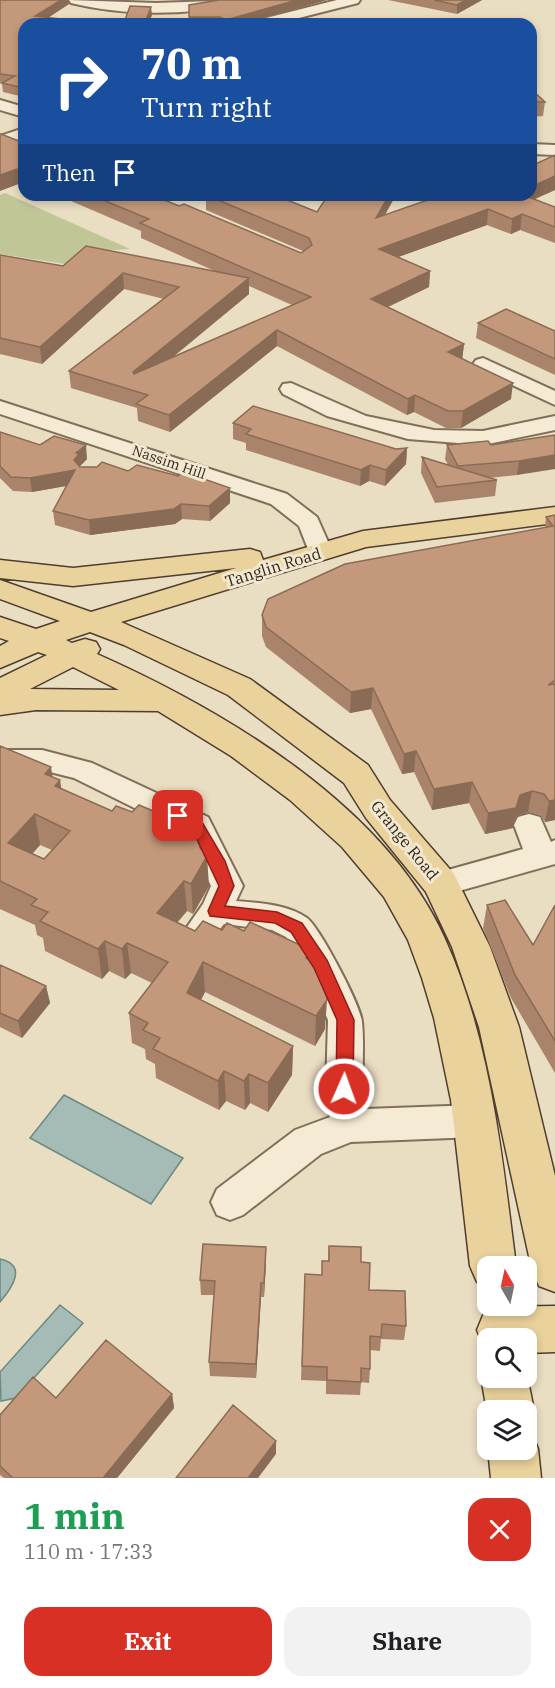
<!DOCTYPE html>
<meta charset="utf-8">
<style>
:root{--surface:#fff;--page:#f2f2f2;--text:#202124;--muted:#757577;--accent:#d93025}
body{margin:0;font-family:"IBM Plex Serif",serif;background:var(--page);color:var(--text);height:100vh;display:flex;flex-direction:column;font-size:22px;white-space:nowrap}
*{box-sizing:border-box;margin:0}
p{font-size:20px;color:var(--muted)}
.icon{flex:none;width:33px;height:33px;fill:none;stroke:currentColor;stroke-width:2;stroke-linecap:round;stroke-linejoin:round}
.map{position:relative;height:1478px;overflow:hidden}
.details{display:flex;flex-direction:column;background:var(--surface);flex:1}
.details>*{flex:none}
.top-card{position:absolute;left:18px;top:18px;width:519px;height:183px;border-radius:18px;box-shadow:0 3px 9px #0003;background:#1a4fa0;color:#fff;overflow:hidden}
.needle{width:39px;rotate:351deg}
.controls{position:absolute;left:477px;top:1256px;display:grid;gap:12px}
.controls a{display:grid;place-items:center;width:60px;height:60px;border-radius:12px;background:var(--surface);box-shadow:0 3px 9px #0003;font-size:30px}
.pin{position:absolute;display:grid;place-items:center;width:51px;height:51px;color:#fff;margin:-26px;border-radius:12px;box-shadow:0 3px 9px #0006}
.me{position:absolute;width:66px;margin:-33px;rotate:2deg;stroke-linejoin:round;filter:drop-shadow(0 0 4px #0008)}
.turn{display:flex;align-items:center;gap:21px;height:126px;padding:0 24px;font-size:27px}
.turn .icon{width:78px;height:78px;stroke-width:2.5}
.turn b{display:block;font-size:42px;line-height:51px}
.then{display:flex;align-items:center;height:57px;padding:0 24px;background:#0003;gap:12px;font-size:22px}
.round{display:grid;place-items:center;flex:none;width:63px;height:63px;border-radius:18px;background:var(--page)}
.headline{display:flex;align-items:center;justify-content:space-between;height:102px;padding:0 24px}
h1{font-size:36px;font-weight:700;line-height:45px;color:#1e9e55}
.action{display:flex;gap:12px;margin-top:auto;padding:12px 24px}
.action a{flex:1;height:69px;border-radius:18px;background:var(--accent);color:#fff;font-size:24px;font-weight:700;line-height:69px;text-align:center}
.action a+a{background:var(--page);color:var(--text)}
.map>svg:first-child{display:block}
.green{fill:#c1c697}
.water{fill:#a4bcb5;stroke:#6c8982;stroke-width:1.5}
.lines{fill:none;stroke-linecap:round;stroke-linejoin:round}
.minor-tunnel{stroke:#c5b9a1;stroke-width:15;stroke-dasharray:15 8;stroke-linecap:butt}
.minor-casing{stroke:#816f5b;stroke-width:4}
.major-casing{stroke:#4f3e2f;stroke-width:3}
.minor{fill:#f5ebd4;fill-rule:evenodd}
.major{fill:#ead29c;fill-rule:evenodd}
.wall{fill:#a9846a;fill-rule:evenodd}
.shaded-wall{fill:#896b56}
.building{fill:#c4997b;stroke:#896b56;stroke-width:1.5;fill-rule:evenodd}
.route{fill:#d93025;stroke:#8d1f18;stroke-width:1.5}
.labels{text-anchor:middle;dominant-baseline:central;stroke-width:6;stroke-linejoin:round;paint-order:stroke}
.far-street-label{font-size:14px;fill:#33281e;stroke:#f2e8d0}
.street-label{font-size:16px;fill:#33281e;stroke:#f2e8d0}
</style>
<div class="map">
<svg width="555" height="1478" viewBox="0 0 555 1478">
<rect width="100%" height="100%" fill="#e9ddc2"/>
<path class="green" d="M5 193 130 249 80 252 65 264 0 254V195Z"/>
<path class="water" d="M64 1095 183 1158 151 1204 30 1138Z
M0 1259C28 1265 12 1288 0 1302Z
M60 1305 83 1323 16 1398 1 1401 0 1372Z"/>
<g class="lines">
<path class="minor-tunnel" d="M257 24 267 22"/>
<defs>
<path id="minor" d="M69 0 156 3 243 0 241 3C188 16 124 16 71 3Z
M337 0H360L358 3 275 24 260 22 262 19Z
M0 100 24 107V117L0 110Z
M24 128V138L0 144V136Z
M531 144 555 145V155L531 154Z
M483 358 555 391V405L476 368 473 364 476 360Z
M291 383 366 416 434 430 483 431 555 416V430L483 445 408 439 327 416 283 394 280 389 283 384Z
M0 401 287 494 317 517 329 544 326 549 317 551 308 549 299 526 271 504 0 414Z
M0 750H42L92 763 208 817 243 886 236 901C260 903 286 904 307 918 320 928 361 1006 362 1022 365 1052 360 1080 365 1109L476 1105 489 1110 494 1121 489 1132 476 1137 351 1142 321 1154 243 1215 230 1220 217 1215 211 1202 217 1189 295 1130 330 1117 326 1089 328 1020 307 971 286 937 272 930 224 924C213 938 207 945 190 939L185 930 203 904 211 886 185 833 74 778 42 770H0Z
M529 814 540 817 551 842 555 840V864L441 896 430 893 425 884 430 875 523 849 514 825 518 817Z"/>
<path id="major" d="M555 507V523L366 547 121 622 250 679 368 765 390 800 454 874 490 947 519 1027 555 1176V1292L539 1286 532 1270 479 1027 452 947 426 892 366 818 344 783 228 695 124 645 90 632 66 640 72 643 85 639 96 642 100 649 97 654C225 711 386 806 445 939 491 1041 502 1156 516 1266H488V1286L477 1282 470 1266 451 1100 434 1018 422 978 408 940 384 897 342 847 290 800 231 756 158 711 36 710 0 715V678L47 655 38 652 0 668V646L9 641 0 638V617L36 629 60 621 0 599V580L91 612 236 568 73 586 0 578V560L73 568 250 549 260 552 263 560 363 531ZM73 667 119 690 30 689Z
M555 1306V1352L526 1353V1338H488V1348L484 1347 477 1330 484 1313 501 1307Z
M488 1361V1377H526V1371L534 1410 526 1427V1410H488V1417L481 1377Z
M526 1430 531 1431 538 1449 541 1478H491L488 1449H526Z"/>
</defs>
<use href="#minor" class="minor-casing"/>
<use href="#major" class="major-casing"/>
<use href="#minor" class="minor"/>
<use href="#major" class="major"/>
</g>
<path class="wall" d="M0 0 69 4 48 18 24 24V97L3 92 2 84 0 83Z
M327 0 243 24H189V5Z
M388 0H482L457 14Z
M152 15 148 24H125V20Z
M531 89 545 102 543 116 531 117Z
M555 190 534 199 555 207V243L520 230 511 234 487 225 398 257 430 271 429 287 388 307 464 344 462 359 511 399 461 428H446L414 412 407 415 277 346 170 432 138 421 137 408 71 388 69 371 164 299 124 289 42 364 0 354V255L63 266 219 273 141 238V231L57 195H152L301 253 303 251 206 210V195L317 212 385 215ZM249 286 292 305 173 357 249 294Z
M478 323 555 331V375L476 338Z
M233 423 396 449 407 448 406 464 385 486 369 481 360 486 246 450V443L233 439Z
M0 432 40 445 87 459 80 466V467L178 476 230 488V503L210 521 182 519 175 524 90 535 55 525 53 511 66 486 32 492 13 491 0 478Z
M555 435 517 475 489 478 497 480 495 496 435 503 421 473 422 457 448 465 445 459 447 445H491Z
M555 515V820L545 822 541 815 528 812 516 816 513 828 485 834 469 803 432 810 414 772 402 774 371 709 350 713 266 647 262 636V615L545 527 546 517Z
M0 746 53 777 61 788 112 811 132 812 193 828 194 838 200 848 209 886 193 914 187 911 177 922 195 931 222 930 244 931 310 952V960L325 1029 315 1046 205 992 201 1000 293 1046 292 1075 268 1112 250 1103 245 1110 226 1101 219 1110 156 1078 155 1064 146 1059 145 1049 132 1043 129 1013 152 983 131 973 125 979 109 971 102 979 45 951 43 938 37 935 35 925 0 909ZM40 845 52 850 44 859 32 854Z
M487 905 533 945 555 905V1073L511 998 483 928Z
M0 965 46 986 50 1003 22 1038 0 1027Z
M329 1246 361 1262 369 1290 406 1326 404 1340 381 1339 380 1351 370 1350V1369L369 1383 361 1382 360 1395 326 1394V1381L301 1380 305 1274 321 1275 328 1261Z
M266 1262 264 1297H261L256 1378 210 1376 209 1362 214 1295H201L200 1280Z
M172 1394 174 1408 117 1478H4L0 1475V1415L56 1398Z"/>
<path class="shaded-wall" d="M61 0H69V4L38 24 35 16Z
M297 0H327L243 24H226V20Z
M466 0H482L457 14V5Z
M151 7 152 15 148 24H147L146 20Z
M23 167 24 182 0 191V175Z
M555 176V190L515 208 517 195H531V187Z
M389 195H396L375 233 376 218Z
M488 209 487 225 379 264V249Z
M522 214 520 230 511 234 512 219Z
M430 271 429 287 371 315V299Z
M123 273 124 289 42 364 40 347Z
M249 278V294L134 389 133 372Z
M277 330V346L170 432 169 415Z
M464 344 462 361 448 352Z
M513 383 511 399 461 428 463 411Z
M415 395 414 412 407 415 408 399Z
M86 445 87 459 80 466 74 460 76 453Z
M407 448 406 464 385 486 386 470Z
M555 455V469L517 475 519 461Z
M370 465 369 481 360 486 361 470Z
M75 470 77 484 32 492 30 478Z
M230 488V503L210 521 209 506Z
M181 504 182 519 175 524 90 535 89 520Z
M373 688 371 709 350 713 351 692Z
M416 751 414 772 402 774 404 754Z
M51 767 56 798 45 774Z
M60 780 65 811 55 786Z
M472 782 469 803 432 810 434 789Z
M532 791 528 812 516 816 513 828 485 834 488 813 520 795Z
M555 800V820L545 822 549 801Z
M35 814 40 845 14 874 8 843Z
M193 828 195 859 188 835Z
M207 856 209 886 193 914 191 884Z
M184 881 187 911 160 943 157 913Z
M105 941 109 971 102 979 98 949Z
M127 943 131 973 125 979 122 949Z
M203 962 205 992 189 1023 187 993Z
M46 986 50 1003 22 1038 18 1021Z
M327 1000 325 1029 315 1046 316 1016Z
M293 1046 292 1075 268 1112V1083Z
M224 1071 226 1101 219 1110 218 1081Z
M249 1074 250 1103 245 1110 244 1081Z
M266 1247V1262L264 1297V1283Z
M261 1283V1297L256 1378V1364Z
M172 1394 174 1408 117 1478H103Z
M276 1441V1454L258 1478H248Z"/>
<path class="building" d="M0 0H61L35 16 102 24H24V88L2 83 15 76 0 74Z
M219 0H297L226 20 220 17H189V5Z
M434 0H466L457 5Z
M130 6 151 7 146 20H125Z
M531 89 545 102H531Z
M0 134H1L24 143V167H23L0 175Z
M555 155V176L531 187V166Z
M91 195H152L179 206 184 204 301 253 312 245 309 238 206 195H275L317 212 328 195H389L376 218 442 195H523L555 207V227L522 214 512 219 488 209 379 249 430 271 371 299 464 344 448 352 513 383 463 411H448L415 395 408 399 277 330 169 415 136 404 148 395 69 371 179 287 123 273 40 347 0 338V255L63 266 86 246 249 278 133 372 134 374 311 297 140 223 149 219Z
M506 309 555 331V359L478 323Z
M253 406 396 449 407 448 386 470 370 465 361 470 246 434 251 429 233 423Z
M0 432 40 445 54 436 86 445 76 453 79 454 74 460 80 467H97L102 462 128 471 137 465 178 476 184 472 230 488 209 506 181 504 174 509 89 520 53 511 75 470 30 478 11 477 0 466Z
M555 435V455L519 461 458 466 447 445 488 441 491 445Z
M422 457 497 480 437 487Z
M555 515V680L548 685 555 684V800L549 801 544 794 532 791 520 795 516 808 488 813 472 782 434 789 416 751 404 754 373 688 351 692 266 627 262 615 268 599 345 564 553 526 546 517Z
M0 746 51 767 45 774 60 780 55 786 112 811 116 806 132 812 139 805 193 828 188 835 199 840 200 848 207 856 191 884 184 881 157 913 195 931 203 921 222 930 227 923 244 931 250 922 309 949 310 952 306 958 314 962 327 991V1000L316 1016 203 962 187 993 293 1046 268 1083 249 1074 244 1081 224 1071 218 1081 153 1049 160 1038 143 1030 148 1023 129 1013 168 962 127 943 122 949 105 941 98 949 40 921 48 912 31 905 37 899 0 881ZM35 814 70 831 44 859 8 843Z
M505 900 533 945 555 905V1041L515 975 487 905Z
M0 965 46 986 18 1021 0 1013Z
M203 1244 266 1247 264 1283H261L256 1364 209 1362 215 1281 200 1280Z
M329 1246 361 1247V1262L370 1263 369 1290 405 1291 406 1326 382 1324 381 1337 370 1336V1369L361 1368V1382L327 1380V1367L302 1366 305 1274 322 1275V1261H329Z
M106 1340 172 1394 103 1478H13L0 1466V1415L33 1377 56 1398Z
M233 1405 276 1441 248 1478H176Z"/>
<path class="route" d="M178 811 202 822 225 861 234 886 225 906 277 912 302 923 327 960 354 1020 353 1089 350 1095 344 1097 338 1095 336 1089 337 1020 314 968 291 932 275 923 210 916 208 911 219 886 192 829 171 816Z"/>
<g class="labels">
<g class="far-street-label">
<text transform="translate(169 462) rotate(19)">Nassim Hill</text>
</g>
<g class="street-label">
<text transform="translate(273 567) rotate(-17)">Tanglin Road</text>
<text transform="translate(405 840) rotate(51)">Grange Road</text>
</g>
</g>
</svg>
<div class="controls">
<a><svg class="needle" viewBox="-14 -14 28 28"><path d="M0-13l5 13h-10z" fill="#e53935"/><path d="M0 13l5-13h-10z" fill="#757577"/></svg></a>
<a><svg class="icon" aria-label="search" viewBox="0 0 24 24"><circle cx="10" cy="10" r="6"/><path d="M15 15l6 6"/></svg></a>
<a><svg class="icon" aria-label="layers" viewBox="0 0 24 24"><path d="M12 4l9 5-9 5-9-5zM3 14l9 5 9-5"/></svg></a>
</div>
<div class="pin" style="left:178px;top:816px;background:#d93025"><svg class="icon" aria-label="arrive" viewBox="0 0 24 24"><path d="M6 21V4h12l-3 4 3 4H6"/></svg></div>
<svg class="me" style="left:344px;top:1089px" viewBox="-20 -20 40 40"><circle r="17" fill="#d93025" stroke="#fff" stroke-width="3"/><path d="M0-11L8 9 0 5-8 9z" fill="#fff"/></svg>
<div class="top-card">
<div class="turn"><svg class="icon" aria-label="right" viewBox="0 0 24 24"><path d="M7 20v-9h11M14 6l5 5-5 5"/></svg><div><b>70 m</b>Turn right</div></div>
<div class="then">Then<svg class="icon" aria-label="arrive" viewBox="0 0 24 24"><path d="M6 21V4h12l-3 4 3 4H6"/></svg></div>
</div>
</div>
<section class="details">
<div class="headline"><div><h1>1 min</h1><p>110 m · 17:33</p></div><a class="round" style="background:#d93025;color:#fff"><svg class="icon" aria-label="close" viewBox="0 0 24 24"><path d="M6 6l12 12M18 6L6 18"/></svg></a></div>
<div class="action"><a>Exit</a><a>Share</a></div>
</section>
